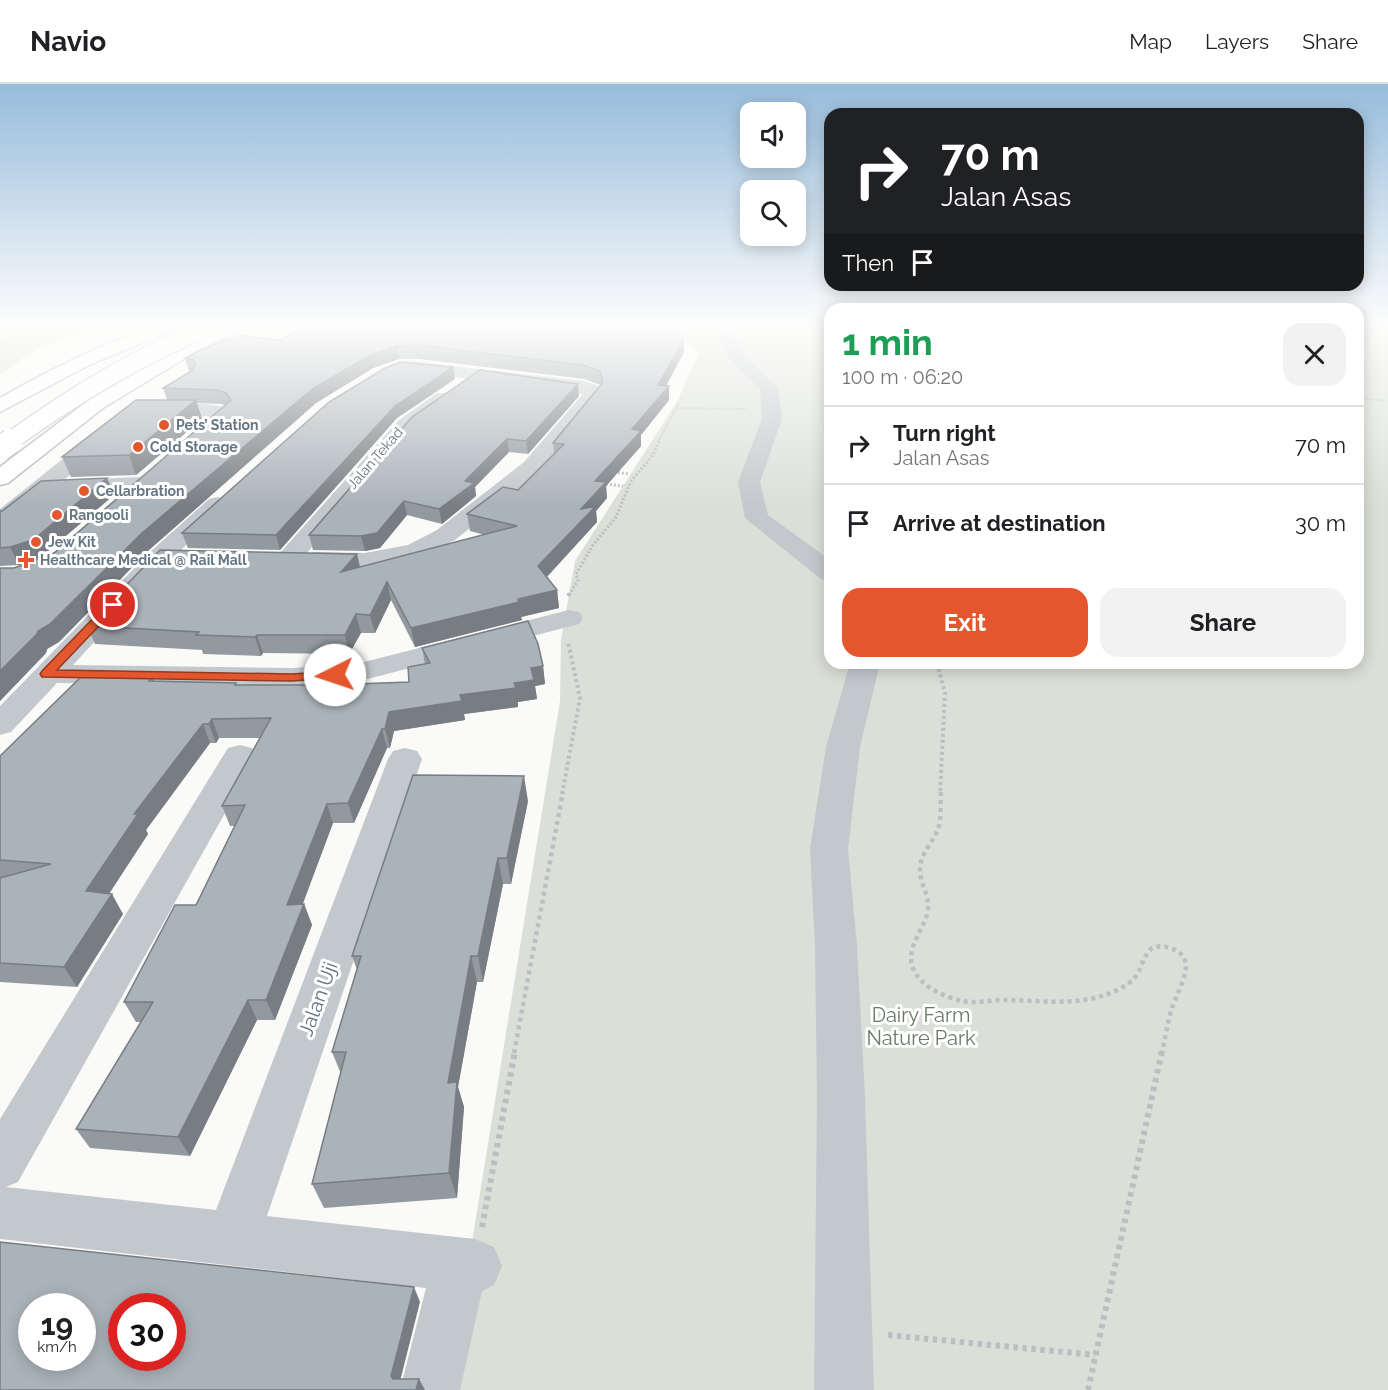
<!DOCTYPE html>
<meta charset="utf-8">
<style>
:root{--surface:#fff;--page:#f2f2f2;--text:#202124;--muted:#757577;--line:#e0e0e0;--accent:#e4572e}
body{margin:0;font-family:Raleway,sans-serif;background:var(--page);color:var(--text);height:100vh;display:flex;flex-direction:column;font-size:22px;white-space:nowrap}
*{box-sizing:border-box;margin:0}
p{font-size:20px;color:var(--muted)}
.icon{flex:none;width:33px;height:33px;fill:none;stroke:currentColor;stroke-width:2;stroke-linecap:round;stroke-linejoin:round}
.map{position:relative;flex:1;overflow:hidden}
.drawer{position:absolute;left:824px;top:219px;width:540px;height:366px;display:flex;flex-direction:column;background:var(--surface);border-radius:18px;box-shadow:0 3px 15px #0003}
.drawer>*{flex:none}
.top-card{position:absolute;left:824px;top:24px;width:540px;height:183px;border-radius:18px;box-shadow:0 3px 15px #0003;background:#202124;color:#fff;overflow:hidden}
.tools{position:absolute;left:740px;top:18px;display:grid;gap:12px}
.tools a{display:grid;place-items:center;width:66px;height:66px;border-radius:12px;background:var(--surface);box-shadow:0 3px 15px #0003;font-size:30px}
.speed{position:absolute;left:18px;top:1209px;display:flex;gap:12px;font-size:30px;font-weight:700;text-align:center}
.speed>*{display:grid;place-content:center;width:78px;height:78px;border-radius:50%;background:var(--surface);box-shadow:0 3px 15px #0003;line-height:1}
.speed small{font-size:15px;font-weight:400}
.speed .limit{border:9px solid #d22;background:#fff;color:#111}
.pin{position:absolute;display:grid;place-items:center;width:51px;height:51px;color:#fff;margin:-26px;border:3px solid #fff;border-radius:50%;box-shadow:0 2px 6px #0007}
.me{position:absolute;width:66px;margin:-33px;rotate:266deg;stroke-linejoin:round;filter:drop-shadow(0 0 4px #0008)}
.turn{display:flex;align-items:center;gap:21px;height:126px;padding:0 18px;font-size:27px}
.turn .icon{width:78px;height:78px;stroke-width:2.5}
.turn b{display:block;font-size:42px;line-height:51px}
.then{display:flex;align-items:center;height:57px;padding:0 18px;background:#0003;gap:12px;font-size:22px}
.round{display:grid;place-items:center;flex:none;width:63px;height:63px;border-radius:18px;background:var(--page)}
.headline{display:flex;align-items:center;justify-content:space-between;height:102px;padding:0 18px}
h1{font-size:36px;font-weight:700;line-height:45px;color:#1e9e55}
.primary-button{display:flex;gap:12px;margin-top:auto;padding:12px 18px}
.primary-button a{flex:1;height:69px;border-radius:18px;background:var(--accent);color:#fff;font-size:24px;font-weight:700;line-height:69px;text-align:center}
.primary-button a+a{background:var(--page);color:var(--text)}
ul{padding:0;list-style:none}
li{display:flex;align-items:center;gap:18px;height:78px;padding:0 18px;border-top:2px solid var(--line)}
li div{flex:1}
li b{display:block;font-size:22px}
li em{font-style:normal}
header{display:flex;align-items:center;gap:36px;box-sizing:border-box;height:84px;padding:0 30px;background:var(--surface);border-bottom:2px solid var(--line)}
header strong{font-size:28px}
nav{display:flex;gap:33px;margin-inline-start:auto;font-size:21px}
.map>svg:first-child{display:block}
.green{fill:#dadfd7}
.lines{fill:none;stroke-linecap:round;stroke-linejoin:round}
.highway-casing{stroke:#b4b9bd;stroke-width:3}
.path-far4{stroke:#bbbfc2;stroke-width:2;stroke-dasharray:1.5 1.5;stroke-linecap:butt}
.path-far3{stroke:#bbbfc2;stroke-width:3;stroke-dasharray:2 2;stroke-linecap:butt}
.path-far2{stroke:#bbbfc2;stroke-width:4;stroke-dasharray:3 3;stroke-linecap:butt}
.path-far1{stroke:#bbbfc2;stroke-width:4.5;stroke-dasharray:4 4;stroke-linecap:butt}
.path{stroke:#bbbfc2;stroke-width:6;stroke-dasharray:4.5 4.5;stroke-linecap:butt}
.minor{fill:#c3c8cc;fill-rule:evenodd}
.highway{fill:#fff;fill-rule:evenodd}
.highway-bridge-far1-casing{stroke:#b4b9bd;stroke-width:20;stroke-linecap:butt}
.highway-bridge-casing{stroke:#b4b9bd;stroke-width:26;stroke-linecap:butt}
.highway-bridge-far1{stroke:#fff;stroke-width:18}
.highway-bridge{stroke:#fff;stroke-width:24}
.wall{fill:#929a9f}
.shaded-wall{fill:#777d82}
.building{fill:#aab3b9;stroke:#777d82;stroke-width:1.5;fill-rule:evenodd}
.route{fill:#e4572e;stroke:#94391e;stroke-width:1.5}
.poi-dot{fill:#e4572e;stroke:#fff;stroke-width:2}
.labels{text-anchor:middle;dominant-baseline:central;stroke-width:6;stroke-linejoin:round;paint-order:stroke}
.far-poi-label{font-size:14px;font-weight:bold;fill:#657683;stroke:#fff;text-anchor:start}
.far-street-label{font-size:14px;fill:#657683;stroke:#fff}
.near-street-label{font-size:20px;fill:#657683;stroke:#fff}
.near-park-label{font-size:20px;fill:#687a64;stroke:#fff}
</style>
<header>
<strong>Navio</strong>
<nav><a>Map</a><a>Layers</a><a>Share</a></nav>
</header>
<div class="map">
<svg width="1388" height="1306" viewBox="0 0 1388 1306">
<rect width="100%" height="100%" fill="#fafaf8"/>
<path class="green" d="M27 240H106C80 248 55 256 31 269 19 275 13 285 0 289V255L4 254 0 250Z
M667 240H829L830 579H1358V240H1388V1306H440L467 1189 560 617 561 556 575 477 678 316 698 269Z"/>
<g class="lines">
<defs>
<path id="highway" d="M158 240H182L180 243 91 280 0 328V314C51 285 103 260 158 240Z
M228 240H250L192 270 103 324 8 399 0 401V383L89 316 180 262Z"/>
</defs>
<use href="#highway" class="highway-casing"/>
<path class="path-far4" d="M0 247 20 240
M1358 314 1388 317
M676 324 746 325
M658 358 679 319
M827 358 824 343 830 323"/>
<path class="path-far3" d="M827 357 830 363
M614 388 630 390
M606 400 623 402
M569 511 578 496 576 490 593 461 616 433 631 397 653 371 659 357"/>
<path class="path-far2" d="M568 512 570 509
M937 579 945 609 940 710
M562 710 580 614 568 558"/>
<path class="path-far1" d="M941 708C940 719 942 734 938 745 933 759 920 769 920 786 920 802 932 813 927 830 923 847 907 862 912 881 917 901 944 913 962 917 976 920 989 916 1003 916 1041 916 1083 924 1119 905 1146 892 1137 878 1152 864 1164 859 1185 866 1186 881 1186 895 1175 913 1171 927 1167 941 1165 955 1162 969
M514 969 563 708"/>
<path class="path" d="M482 1143 515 967
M888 1251 1095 1271
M1088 1306 1162 967"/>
<path class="minor" d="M716 240H732L745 272 778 304 782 335 760 398 768 431 830 476V497L821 495 745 434 738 398 762 335 760 305 728 274Z
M410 277 584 297 599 302 602 311 540 388 455 456 424 472 365 485 305 481 301 476 302 474C295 483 289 483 279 480L275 475 279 470 399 336 437 309H451L453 313 413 344 306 470 314 468 365 469 408 461 437 446 524 378 583 310 404 286 401 282 404 278Z
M154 320C171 320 225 316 234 329 224 342 205 363 189 358L186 354 208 333 147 330 144 326 147 322Z
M101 348 108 350 111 354 108 358 64 396 143 393 151 395 154 400 151 405 66 409 58 407 55 403 9 442 0 444V425L94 350Z
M217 413 225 415 229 420 225 425 168 478 73 581 292 584 356 580 569 526 579 528 583 534 579 540 356 598 292 602 57 599 11 648 0 651V622L150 468 209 415Z
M850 579H880L860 663 848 765 857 862 865 1013 874 1306H814L817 1013 815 862 810 765 826 663Z
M240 661 252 664 257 672 18 1098 6 1103 216 1126 388 675 393 667 405 664 417 667 422 675 267 1132 475 1155 494 1163 502 1182 494 1201 482 1207 460 1306H400L426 1204 0 1155V1035L223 672 228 664Z"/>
<use href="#highway" class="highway"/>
<defs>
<path id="highway-bridge-far1" d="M9 358C74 311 141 270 216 240"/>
<path id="highway-bridge" d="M0 365 11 357"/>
</defs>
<use href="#highway-bridge-far1" class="highway-bridge-far1-casing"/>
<use href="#highway-bridge" class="highway-bridge-casing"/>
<use href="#highway-bridge-far1" class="highway-bridge-far1"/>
<use href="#highway-bridge" class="highway-bridge"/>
</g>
<path class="wall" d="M684 255V268L666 302H669V316L641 351V362L606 402 607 414 596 427 597 438 547 493 557 506 559 524 521 533 522 536 415 563 391 516 375 549H361L349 570 263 569 261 572 203 570 202 566 95 560 87 542 360 483 485 451 470 447 467 430 518 406 554 370 553 359 601 301 584 295 419 275H399L373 284 316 319 149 466 59 558 47 565 46 569 0 617V484H14L54 469 225 321 221 320 197 319 202 335 136 391 71 393 62 373 167 316 163 304 190 288H189L185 274 280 256Z
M455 295 397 334 280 466 188 464 182 449Z
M579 312 528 370 509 368 475 403 476 412 442 440 407 431 380 464 365 467 313 466 309 451Z
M107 394 114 411 41 473 19 481 0 482V427Z
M422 564 543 582 545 600 535 602 537 615 518 618V623L464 630 465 636 394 647 390 664H387L354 739H333L302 820H304L312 841 275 936H257L190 1072 90 1064 76 1045 141 938H136L124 918 196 821 235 742H230L222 722 260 654H219L216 659H210L146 746 148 750 109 809 123 830 77 903 0 898V672L153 593 154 597 237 601H328L409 598 425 580Z
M528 717 511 800H503L483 898H477L458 1003 464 1023 457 1114 324 1124 312 1100 341 990 332 968 357 886 352 872Z"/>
<path class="shaded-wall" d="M684 255V268L660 313 669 302V316L641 351V362L606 402 607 414 596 427 597 438 540 500 538 482 581 425 595 397 632 345Z
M397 262 399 275 373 284 316 319 149 466 59 558 47 565 46 569 0 617V587L38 547 142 449 312 305 370 271Z
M453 283 455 295 397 334 280 466 276 451 395 322Z
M578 300 579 312 528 370 526 357Z
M196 316 202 335 136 391 129 371Z
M507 355 509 368 475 403 476 412 442 440 439 425 465 397Z
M107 394 114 411 41 473 19 481 10 463Z
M404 417 407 431 380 464 365 467 361 452Z
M357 470 361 487 341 488Z
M387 498 391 516 375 549 370 531Z
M557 506 559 524 521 533 522 536 415 563 411 544Z
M356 530 361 549 349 570 345 551Z
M257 551 263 569 261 572 255 553Z
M543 582 545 600 535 602 537 615 518 618V623L464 630 465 636 394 647 390 664 385 645 389 628 514 599 531 584Z
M212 635 219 654 216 659 209 640Z
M203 640 210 659 146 746 148 750 98 827 86 807 134 730Z
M382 645 387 664 354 739 348 719Z
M524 692 528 717 511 800 507 774Z
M327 720 333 739 295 841 287 821Z
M498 774 503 800 483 898 478 872Z
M112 810 123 830 77 903 64 883Z
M304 820 312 841 275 936 266 916Z
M471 872 477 898 458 1003 464 1023 457 1114 449 1089 448 999Z
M248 916 257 936 190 1072 178 1053Z
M414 1203 420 1218 398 1305 391 1292Z
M419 1295 425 1306H416Z"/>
<path class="building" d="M312 240H668L684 255 658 301 669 302 632 345 641 347 595 397 606 398 581 425 596 422 538 482 557 506 518 515 519 518 411 544 387 498 370 531 356 530 345 551H257L255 553 196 551 199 548 87 542 160 466 357 470 341 488 517 442 467 430 503 403 518 406 564 360 553 359 603 298 600 287 583 281 417 261 397 262 370 271 312 305 142 449 50 540 38 547 37 550 0 587V484H14L54 469 231 316 226 309 217 306 163 304 193 286 196 280 192 275 185 274 200 266 237 251 280 256Z
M400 278 453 283 395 322 276 451 182 449 329 318 385 284Z
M480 286 578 300 526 357 507 355 465 397 474 399 439 425 404 417 377 449 361 452 309 451 412 333Z
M136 316H196L129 371 62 373Z
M107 394 33 456 10 463 0 464V427H2L41 397Z
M528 537 538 560 543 582 531 584 534 596 514 599 516 604 460 611 462 617 389 628 385 645H382L348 719 327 720 287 821 304 820 266 916H248L178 1053 76 1045 153 918H124L175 821H196L245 721 222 722 271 634 212 635 209 640H203L134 730H138L86 807 112 810 64 883 0 879V794L51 780 0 776V672L86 588 153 593 149 597 236 599 235 601H328L409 598 408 583 430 579 422 564Z
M413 691 524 692 507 774H498L478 872H471L448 999 457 998 449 1089 312 1100 346 968H332L361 872H352Z
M0 1158 414 1203 391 1292 393 1295H419L416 1306H0ZM32 1222H82V1274H32ZM122 1222H172V1274H122Z"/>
<linearGradient id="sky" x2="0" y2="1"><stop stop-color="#96bcdc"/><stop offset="0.57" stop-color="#fdfdfc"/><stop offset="1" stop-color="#fdfdfc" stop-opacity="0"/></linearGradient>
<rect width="1388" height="423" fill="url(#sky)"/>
<path class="route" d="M113 517 119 521 117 523 57 586 292 590 335 587 341 591 335 594 292 597 42 593 40 590 42 587 109 518Z"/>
<g class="poi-dot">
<circle cx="164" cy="341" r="6"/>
<circle cx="138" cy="363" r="6"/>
<circle cx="84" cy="407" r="6"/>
<circle cx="57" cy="431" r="6"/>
<circle cx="36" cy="458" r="6"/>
<path d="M23 467h6v6h6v6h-6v6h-6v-6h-6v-6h6z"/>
</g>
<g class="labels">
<g class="far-poi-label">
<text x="176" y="341">Pets’ Station</text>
<text x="150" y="363">Cold Storage</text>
<text x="96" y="407">Cellarbration</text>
<text x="69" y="431">Rangooli</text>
<text x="48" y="458">Jew Kit</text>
<text x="40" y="476">Healthcare Medical @ Rail Mall</text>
</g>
<g class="far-street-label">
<text transform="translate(375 374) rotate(-49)">Jalan Tekad</text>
</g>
<g class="near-street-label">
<text transform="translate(318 915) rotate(-70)">Jalan Uji</text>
</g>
<g class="near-park-label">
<text x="921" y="931">Dairy Farm<tspan x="921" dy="23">Nature Park</tspan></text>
</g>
</g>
</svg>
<div class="tools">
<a><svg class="icon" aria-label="sound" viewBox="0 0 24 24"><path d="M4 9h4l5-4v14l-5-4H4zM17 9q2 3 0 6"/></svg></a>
<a><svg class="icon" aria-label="search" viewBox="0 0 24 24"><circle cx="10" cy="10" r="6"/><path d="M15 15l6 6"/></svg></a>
</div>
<div class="speed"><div>19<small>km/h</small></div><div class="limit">30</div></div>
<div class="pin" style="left:113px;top:521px;background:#d93025"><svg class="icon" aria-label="arrive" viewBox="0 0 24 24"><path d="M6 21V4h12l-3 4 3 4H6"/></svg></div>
<svg class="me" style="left:335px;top:591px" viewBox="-20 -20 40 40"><circle r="19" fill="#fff"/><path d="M0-13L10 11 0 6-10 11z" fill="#e4572e"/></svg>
<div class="top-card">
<div class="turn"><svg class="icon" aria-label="right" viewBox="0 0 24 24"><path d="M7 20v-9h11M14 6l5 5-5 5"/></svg><div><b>70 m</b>Jalan Asas</div></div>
<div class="then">Then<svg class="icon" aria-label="arrive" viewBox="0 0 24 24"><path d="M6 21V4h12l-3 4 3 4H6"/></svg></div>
</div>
<section class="drawer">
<div class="headline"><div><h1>1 min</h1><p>100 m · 06:20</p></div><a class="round"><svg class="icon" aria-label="close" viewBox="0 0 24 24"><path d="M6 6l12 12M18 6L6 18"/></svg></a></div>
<ul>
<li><svg class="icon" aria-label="right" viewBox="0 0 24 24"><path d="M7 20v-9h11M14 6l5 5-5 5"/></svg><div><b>Turn right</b><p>Jalan Asas</p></div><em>70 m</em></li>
<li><svg class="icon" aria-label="arrive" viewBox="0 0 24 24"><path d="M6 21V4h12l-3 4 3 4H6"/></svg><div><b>Arrive at destination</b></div><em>30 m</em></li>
</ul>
<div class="primary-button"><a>Exit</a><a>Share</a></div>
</section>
</div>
